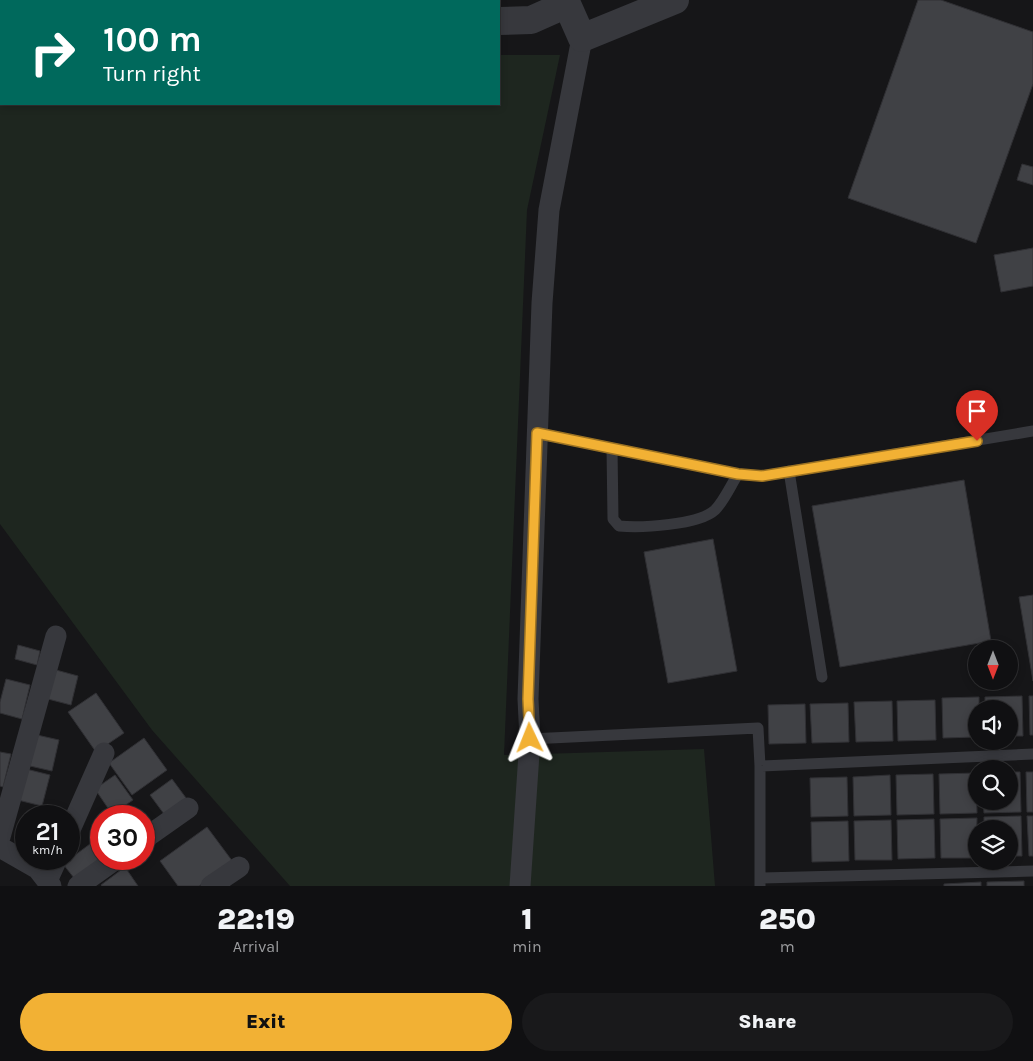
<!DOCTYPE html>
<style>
:root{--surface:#101012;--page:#19191b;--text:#f1f3f6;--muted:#9c9d9f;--line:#303032;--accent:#f2b134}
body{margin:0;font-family:Karla,sans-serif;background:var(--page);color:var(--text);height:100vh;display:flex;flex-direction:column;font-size:19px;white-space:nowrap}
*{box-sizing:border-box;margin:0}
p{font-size:16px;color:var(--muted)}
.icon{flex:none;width:28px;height:28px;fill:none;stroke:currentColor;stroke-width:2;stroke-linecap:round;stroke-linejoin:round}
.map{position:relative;height:886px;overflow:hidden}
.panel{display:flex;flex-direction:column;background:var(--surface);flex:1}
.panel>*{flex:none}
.top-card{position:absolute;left:0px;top:0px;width:500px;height:105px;box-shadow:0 2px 8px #0003,0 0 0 1px var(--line);background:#00695c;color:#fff;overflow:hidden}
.needle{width:32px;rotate:180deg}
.tools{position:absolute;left:968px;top:640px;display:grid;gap:10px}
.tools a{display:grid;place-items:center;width:50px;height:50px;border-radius:50%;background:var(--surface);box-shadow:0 2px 8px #0003,0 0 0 1px var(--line);font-size:25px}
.speed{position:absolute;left:15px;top:805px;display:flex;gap:10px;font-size:25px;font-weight:700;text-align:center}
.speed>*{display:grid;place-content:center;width:65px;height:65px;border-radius:50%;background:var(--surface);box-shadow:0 2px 8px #0003,0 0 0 1px var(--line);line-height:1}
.speed small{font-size:12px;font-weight:400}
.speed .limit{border:8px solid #d22;background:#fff;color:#111}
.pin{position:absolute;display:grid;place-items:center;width:42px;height:42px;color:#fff;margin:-51px -21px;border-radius:50% 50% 50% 0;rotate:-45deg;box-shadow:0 0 5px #0007}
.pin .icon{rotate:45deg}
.me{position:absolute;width:55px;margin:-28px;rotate:358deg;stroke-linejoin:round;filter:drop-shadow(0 0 4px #0008)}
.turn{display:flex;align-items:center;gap:18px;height:105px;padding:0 20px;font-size:22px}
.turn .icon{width:65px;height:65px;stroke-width:2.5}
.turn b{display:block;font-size:35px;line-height:42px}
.eta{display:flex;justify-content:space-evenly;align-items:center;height:85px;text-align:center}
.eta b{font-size:30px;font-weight:800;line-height:35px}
.cta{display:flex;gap:10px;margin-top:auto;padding:10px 20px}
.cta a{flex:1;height:58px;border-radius:30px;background:var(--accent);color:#111;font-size:20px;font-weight:800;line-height:58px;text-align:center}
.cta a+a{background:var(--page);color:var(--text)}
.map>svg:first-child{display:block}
.green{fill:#1e261f}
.building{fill:#404145;stroke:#303034}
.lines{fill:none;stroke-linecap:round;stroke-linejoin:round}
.service{stroke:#37383d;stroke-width:11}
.minor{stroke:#37383d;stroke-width:21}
.tertiary{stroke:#37383d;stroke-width:28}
.route-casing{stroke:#9d7322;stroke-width:12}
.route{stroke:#f2b134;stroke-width:9}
</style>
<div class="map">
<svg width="1033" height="886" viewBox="0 0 1033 886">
<rect width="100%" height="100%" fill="#161618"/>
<path class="green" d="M0 49 1 104H499V55H560L527 210 504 755 704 749 715 886H290L152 730 0 524Z"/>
<path class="building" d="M918 0H941L1033 32V84L976 243 848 198Z
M1022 164 1033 167V185L1017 180Z
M1033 248V286L1001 292 994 255Z
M964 480 991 641 840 667 812 506Z
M713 539 737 671 668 683 644 552Z
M1033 595V681L1019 597Z
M18 645 40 651 37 665 15 659Z
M56 670 78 676 71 705 48 699Z
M6 679 30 685 22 719 0 713V702Z
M96 693 124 733 96 752 68 712Z
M1022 696 1023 736H1009V709H985V697Z
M1029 696H1033V735H1030Z
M979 697V709H976V737L943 738 942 698Z
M935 700 936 740 898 741 897 701Z
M892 701 893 741 856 742 854 702Z
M848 703 849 742 812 743 810 704Z
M805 704 806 743 769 744 768 705Z
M37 735 59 740 52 771 30 766Z
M144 738 167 770 132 795 109 763Z
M0 752 11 754 3 787 0 786Z
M26 769 50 775 42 806 18 800Z
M1009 772H1020L1021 812 984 813 983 801H1009Z
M1026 772H1033V812H1027Z
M976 773 977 813 940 814 939 774Z
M933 774 934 814 897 815 896 775Z
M115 775 133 800 112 814 95 789Z
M890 775 891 815 854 816 853 777Z
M847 777 848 816 811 817 810 778Z
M172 779 189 802 167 818 150 795Z
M136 808 142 816H123Z
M1021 816 1022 856H1009V829H984V817Z
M1027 816H1033V856H1029Z
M977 818 976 858H941L940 819Z
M934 819 935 858 898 859 897 820Z
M891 820 892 860H855L854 821Z
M848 821 849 861 812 862 811 822Z
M207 827 233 862 199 886H178L160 861Z
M101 832V855L90 840Z
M90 844 104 864 78 883 63 864Z
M125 867 138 886H102L101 885Z
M1024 881V886H987V882Z
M981 882V886H944V884Z"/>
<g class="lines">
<path class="service" d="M537 433 738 474 762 476 1033 431
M612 448 613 519 619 526C641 528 699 525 715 510 724 501 731 485 738 474
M789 471 822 677
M530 739 758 728 760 766 1033 754
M760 766V886
M760 878 1033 871"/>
<path class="minor" d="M69 832 104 753
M0 837 56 636
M144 839 188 808
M0 847 38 869 51 886
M47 881 57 859
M78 886 116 859
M211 886 239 867
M520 886 530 739 528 699 542 303 549 210 582 38"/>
<path class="tertiary" d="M499 21 531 20 567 4 582 38 675 0
M0 22H1"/>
</g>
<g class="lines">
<defs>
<path id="route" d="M530 738 528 699 537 433 738 474 762 476 977 441"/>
</defs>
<use href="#route" class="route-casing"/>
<use href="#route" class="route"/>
</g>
</svg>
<div class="tools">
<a><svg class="needle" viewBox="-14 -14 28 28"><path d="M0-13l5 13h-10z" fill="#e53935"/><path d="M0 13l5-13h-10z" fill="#9c9d9f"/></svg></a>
<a><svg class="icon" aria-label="sound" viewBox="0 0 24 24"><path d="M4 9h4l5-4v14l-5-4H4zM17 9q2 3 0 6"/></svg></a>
<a><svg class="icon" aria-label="search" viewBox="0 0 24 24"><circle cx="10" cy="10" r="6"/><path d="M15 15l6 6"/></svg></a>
<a><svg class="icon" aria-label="layers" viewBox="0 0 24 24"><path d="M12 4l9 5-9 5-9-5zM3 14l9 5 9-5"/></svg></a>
</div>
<div class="speed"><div>21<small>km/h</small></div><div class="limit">30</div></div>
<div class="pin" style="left:977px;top:441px;background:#d93025"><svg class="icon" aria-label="arrive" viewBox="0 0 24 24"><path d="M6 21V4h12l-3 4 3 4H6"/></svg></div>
<svg class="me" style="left:530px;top:738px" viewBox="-20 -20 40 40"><path d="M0-17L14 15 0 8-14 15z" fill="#f2b134" stroke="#fff" stroke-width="4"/></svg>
<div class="top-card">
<div class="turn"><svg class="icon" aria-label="right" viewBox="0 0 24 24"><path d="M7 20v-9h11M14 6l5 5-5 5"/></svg><div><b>100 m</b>Turn right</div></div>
</div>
</div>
<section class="panel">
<div class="eta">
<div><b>22:19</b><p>Arrival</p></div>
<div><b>1</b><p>min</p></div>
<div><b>250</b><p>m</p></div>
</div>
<div class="cta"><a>Exit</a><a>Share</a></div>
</section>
